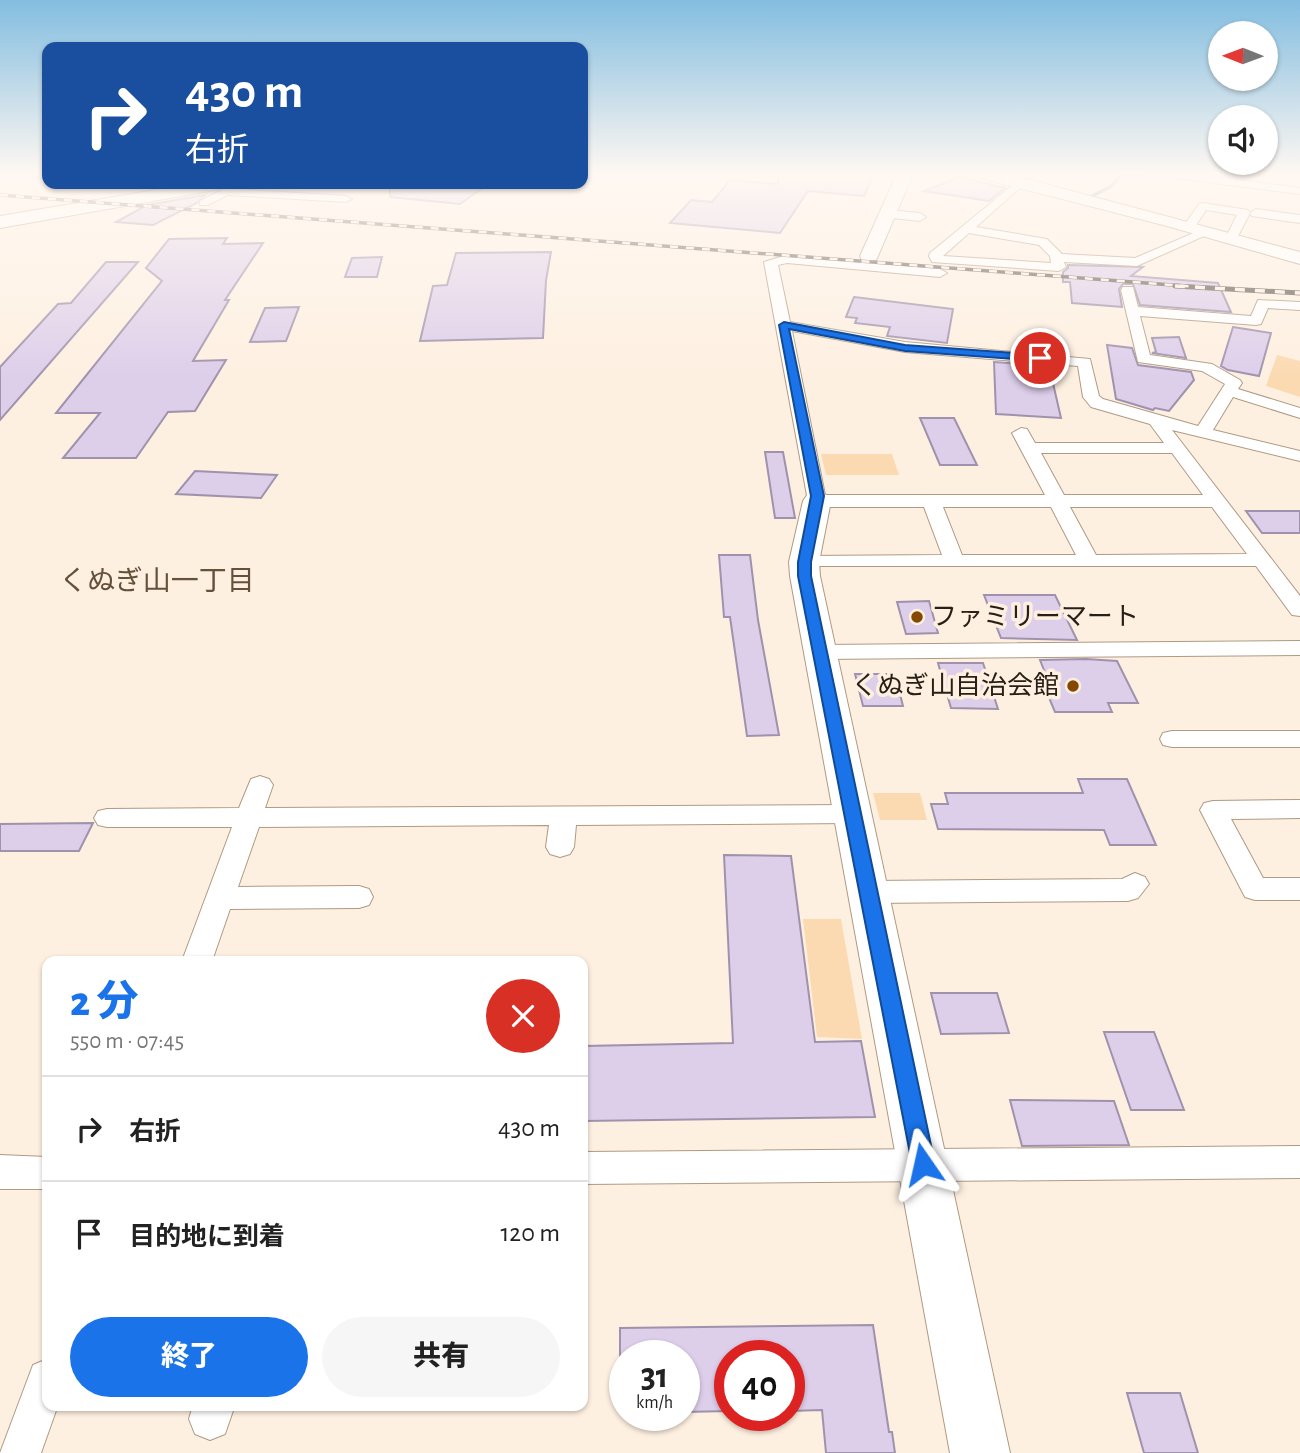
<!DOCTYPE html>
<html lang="ja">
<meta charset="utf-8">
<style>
:root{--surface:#fff;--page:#f6f6f6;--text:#222;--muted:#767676;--line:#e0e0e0;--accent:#1a73e8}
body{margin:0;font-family:"Alegreya Sans","Noto Sans JP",sans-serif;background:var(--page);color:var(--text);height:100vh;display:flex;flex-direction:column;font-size:26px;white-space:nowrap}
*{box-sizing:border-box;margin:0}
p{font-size:23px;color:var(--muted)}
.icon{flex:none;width:38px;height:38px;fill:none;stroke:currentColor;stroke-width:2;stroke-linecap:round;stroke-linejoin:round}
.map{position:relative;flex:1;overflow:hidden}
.sheet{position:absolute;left:42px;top:956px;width:546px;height:455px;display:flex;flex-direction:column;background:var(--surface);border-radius:14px;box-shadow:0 2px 5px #0004}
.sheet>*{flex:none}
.banner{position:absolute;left:42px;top:42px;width:546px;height:147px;border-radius:14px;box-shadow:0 2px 5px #0004;background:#1a4fa0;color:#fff;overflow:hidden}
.needle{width:46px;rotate:271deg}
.controls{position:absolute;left:1208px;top:21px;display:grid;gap:14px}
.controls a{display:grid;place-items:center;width:70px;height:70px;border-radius:50%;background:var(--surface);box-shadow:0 2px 5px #0004;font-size:35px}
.speed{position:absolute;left:609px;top:1340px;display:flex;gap:14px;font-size:35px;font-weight:700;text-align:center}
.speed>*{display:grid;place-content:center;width:91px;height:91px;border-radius:50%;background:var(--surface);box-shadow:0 2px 5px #0004;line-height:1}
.speed small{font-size:18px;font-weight:400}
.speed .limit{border:10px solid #d22;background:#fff;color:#111}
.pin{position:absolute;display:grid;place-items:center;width:60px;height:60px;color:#fff;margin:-30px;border:4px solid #fff;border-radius:50%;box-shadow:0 2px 7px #0007}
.me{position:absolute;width:77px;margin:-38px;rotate:349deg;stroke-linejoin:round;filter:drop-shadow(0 0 5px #0008)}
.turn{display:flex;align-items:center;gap:24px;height:147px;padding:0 28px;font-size:32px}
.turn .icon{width:91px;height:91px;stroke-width:2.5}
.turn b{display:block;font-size:49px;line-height:60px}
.round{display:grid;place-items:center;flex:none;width:74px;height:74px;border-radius:37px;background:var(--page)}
.overview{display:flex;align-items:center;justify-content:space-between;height:119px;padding:0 28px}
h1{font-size:42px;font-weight:800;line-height:52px;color:var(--accent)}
.primary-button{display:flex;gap:14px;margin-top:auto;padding:14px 28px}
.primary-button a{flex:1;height:80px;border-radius:42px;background:var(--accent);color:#fff;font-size:28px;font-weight:800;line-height:80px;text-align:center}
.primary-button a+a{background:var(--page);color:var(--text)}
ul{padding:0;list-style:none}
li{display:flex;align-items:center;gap:21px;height:105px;padding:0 28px;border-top:2px solid var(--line)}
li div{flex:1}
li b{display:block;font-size:26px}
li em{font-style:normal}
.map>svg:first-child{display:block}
.green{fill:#fbdab2}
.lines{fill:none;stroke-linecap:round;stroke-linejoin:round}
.stream{stroke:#6f979b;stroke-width:3.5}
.building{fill:#ddceea;stroke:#a092ac;stroke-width:2}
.street-casing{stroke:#af9a82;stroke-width:2}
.secondary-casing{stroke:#af9a82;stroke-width:2}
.primary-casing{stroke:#af9a82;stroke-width:2}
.highway-casing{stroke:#af9a82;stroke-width:2}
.street{fill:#fff;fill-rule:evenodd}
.secondary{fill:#fff;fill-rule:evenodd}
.primary{fill:#fff;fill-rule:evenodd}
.highway{fill:#fff;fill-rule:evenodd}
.rail-far1-casing{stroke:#62584e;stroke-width:3.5}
.rail-casing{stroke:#62584e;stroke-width:5}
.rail-far1{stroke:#fef0e1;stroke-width:2.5;stroke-dasharray:8;stroke-linecap:butt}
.rail{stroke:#fef0e1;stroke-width:3.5;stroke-dasharray:10;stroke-linecap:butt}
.route{fill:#1a73e8;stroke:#114b97;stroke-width:2}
.poi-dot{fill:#844802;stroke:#fef0e1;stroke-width:2.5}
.labels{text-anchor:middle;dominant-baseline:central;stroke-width:7;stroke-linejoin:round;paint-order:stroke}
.poi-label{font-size:26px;fill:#282017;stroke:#fef0e1;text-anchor:start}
.neighbourhood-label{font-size:28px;fill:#63513a;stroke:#fef0e1}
</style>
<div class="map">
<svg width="1300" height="1453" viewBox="0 0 1300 1453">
<rect width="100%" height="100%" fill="#fef0e1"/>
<path class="green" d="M1277 355 1300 361V397L1266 386Z
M821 454H892L899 475H826Z
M873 793H920L927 820H880Z
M803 919H841L862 1039 817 1037Z"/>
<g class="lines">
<path class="stream" d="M1090 197 1110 187 1122 175 1145 174"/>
</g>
<path class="building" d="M778 174H874L864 196 808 191 780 233 670 223 691 200 712 202 730 180 778 184Z
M960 177 1005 188 989 201 924 191Z
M390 184H488L460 204 390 197Z
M205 195 197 203 153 225 116 222 147 205Z
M227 238 223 244 263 243 225 300H229L193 361 226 360 195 411 168 412 136 458H63L100 413H56L162 281 146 268 169 239Z
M551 252 546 280 543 338 420 341 433 286 447 285 456 253Z
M382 257 377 277H345L352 258Z
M106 262H138L0 420V367L58 304 71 303Z
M1068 265 1143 267 1131 276 1218 283 1231 312 1140 305 1133 284H1123L1119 289 1122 307 1072 303 1070 282H1063V272L1068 268Z
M854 297 953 309 947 343 887 336 890 327 855 323 857 318 846 317Z
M299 307 286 341 250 342 265 308Z
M1233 327 1271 333 1259 376 1228 370 1221 366Z
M1179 337 1186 358 1152 353 1156 352 1152 338Z
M1107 345 1132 348 1138 365 1191 372 1194 380 1169 411 1155 408 1153 410 1116 399Z
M994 362 1049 366 1061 418 996 414Z
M920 418H954L977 465H940Z
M765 452H783L795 518H775Z
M195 471 277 475 261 498 176 494Z
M1246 511H1300V533H1262Z
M719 555H750L758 620 779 735 747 736 730 617H724Z
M984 595H1055L1077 640 1001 638Z
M929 601 938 633 906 634 897 602Z
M1086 659 1117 661 1138 703H1108L1112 712H1055L1047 693H1053L1040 660Z
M938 663H983L998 709 951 708Z
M855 674H895L903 706H863Z
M1078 779H1127L1156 845H1110L1104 830 938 829 931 804H948L945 793H1083Z
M93 823 79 851H0V824Z
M724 855 791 856 815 1042 861 1041 875 1117 583 1121V1046L733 1043Z
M931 993H997L1009 1033 941 1034Z
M1104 1032H1154L1184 1110H1131Z
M1010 1100 1114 1101 1129 1145 1022 1146Z
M873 1325 889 1432H892L895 1453H826L822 1410 789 1411V1356H730V1411L684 1412V1356H620V1328Z
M1127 1393H1180L1198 1453H1144Z"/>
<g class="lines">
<defs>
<path id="street" d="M1196 174 1300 188V194L1176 178 1171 175Z
M1019 180 1023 181V185L976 227 1047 239 1062 254 1135 258 1203 229 1213 232 1137 266 1064 262 1066 267 1059 271 932 262 929 256 930 253ZM969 233 1039 245 1050 256 1051 263 943 256Z
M226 184H237L234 189 346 196 352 199 346 202 228 195 208 205H200V201L222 190Z
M1203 203 1248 210 1250 213 1235 242H1227L1225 239 1237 215 1206 210 1193 230H1185L1183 227 1199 204Z
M1256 209 1300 215V223L1252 216 1250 213Z
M887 210 920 213 926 217 920 221 883 217V211Z
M869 252 875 256 872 263 940 269 947 273 940 277 787 263 778 265 790 322 905 342 1090 359 1099 396 1103 399 1198 426 1225 384 1202 371 1138 362 1121 290 1123 287H1133L1138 307 1251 316 1258 300 1300 302V310L1268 308 1261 324 1256 325 1140 316 1150 355 1212 364 1240 380 1242 383 1238 389 1300 408V418L1233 397 1213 430 1300 451V461L1172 430 1300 596V616L1292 615 1256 566H797L794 562 797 558 804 556 942 555 924 507H817L808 501 764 262 787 255 860 262 864 253ZM792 331 905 352 1078 366 1083 397 1091 407 1150 424 1164 443H1035L1027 429 1021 428 1012 433 1045 495H825ZM1041 453H1172L1203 495H1064ZM943 507H1051L1076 555H962ZM1070 507H1212L1247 554 1096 555Z
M1300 641V655L820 659 812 657 809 652 812 647 820 645Z
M1172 731H1300V747H1172L1163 745 1160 739 1163 733Z
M260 776 269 779 273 785 265 808 852 805 861 807 865 814 861 821 852 823 576 825 574 847 570 854 560 857 550 854 546 847 549 825 259 827 238 887 359 886 369 889 373 897 369 905 359 908 230 909 212 961H182L232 827H107L98 825 94 818 98 811 107 809 239 808 251 779Z
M1300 800V818L1231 819 1263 878H1300V900H1255L1245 897 1200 810 1204 803 1213 801Z
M1135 873 1145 877 1149 884 1138 898 1128 901 868 903 858 900 854 892 858 884 868 881 1122 879Z
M1300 1146V1178L583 1184V1152Z
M0 1155 47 1157V1189H0Z
M47 1359V1405H58L41 1453H0L33 1365Z
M193 1405H235L225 1434 210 1440 195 1434 189 1419Z"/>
<path id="secondary" d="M897 174H913L878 256 876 260H862L860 256Z
M817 493 827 495 831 501 819 562 820 576 1010 1453H950L790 576 789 562 803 501 807 495Z"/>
<path id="primary" d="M192 184H230L221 189 0 228V216Z"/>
<path id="highway" d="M978 174H1008L1300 252V264L1167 226 980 178Z"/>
</defs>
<use href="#street" class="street-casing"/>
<use href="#secondary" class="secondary-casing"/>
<use href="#primary" class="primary-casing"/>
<use href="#highway" class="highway-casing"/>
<use href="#street" class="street"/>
<use href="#secondary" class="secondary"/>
<use href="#primary" class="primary"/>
<use href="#highway" class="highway"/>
<defs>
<path id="rail-far1" d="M0 195 1198 287"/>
<path id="rail" d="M1175 286 1300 293"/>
</defs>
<use href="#rail-far1" class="rail-far1-casing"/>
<use href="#rail" class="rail-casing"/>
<use href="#rail-far1" class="rail-far1"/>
<use href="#rail" class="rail"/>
</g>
<linearGradient id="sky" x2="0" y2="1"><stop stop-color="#83bde0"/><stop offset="0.46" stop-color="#fff8f2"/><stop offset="1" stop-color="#fff8f2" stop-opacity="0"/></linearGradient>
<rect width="1300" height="378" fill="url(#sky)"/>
<path class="route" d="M784 322 905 345 1040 355 1045 358 1040 361 905 351 789 329 824 496 811 562V576L935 1164 931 1172 923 1175 915 1172 912 1164 798 576V562L811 496 779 325Z"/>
<g class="poi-dot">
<circle cx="917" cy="617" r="7"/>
<circle cx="1073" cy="686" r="7"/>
</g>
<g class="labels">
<g class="poi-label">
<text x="931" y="617">ファミリーマート</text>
<text x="1059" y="686" text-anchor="end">くぬぎ山自治会館</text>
</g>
<g class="neighbourhood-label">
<text x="157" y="582">くぬぎ山一丁目</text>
</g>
</g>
</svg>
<div class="controls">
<a><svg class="needle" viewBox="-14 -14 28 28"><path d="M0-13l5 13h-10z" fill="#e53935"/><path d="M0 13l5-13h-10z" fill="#767676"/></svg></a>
<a><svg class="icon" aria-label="sound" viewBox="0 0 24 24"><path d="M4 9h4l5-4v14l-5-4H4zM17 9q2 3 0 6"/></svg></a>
</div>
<div class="speed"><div>31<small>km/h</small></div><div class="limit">40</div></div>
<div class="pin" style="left:1040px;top:358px;background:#d93025"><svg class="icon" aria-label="arrive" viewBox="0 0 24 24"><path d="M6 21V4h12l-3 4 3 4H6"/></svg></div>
<svg class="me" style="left:923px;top:1164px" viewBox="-20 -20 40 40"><path d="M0-17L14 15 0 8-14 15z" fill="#1a73e8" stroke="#fff" stroke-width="4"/></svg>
<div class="banner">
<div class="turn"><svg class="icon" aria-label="right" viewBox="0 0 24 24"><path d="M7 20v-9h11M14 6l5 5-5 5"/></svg><div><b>430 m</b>右折</div></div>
</div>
<section class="sheet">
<div class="overview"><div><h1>2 分</h1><p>550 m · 07:45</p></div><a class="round" style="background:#d93025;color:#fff"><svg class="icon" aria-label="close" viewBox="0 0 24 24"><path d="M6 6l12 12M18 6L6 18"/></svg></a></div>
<ul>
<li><svg class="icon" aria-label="right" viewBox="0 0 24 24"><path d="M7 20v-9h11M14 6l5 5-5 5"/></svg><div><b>右折</b></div><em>430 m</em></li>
<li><svg class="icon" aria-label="arrive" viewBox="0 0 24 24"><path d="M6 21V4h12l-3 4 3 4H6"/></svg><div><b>目的地に到着</b></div><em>120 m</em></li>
</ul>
<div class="primary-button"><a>終了</a><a>共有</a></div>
</section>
</div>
